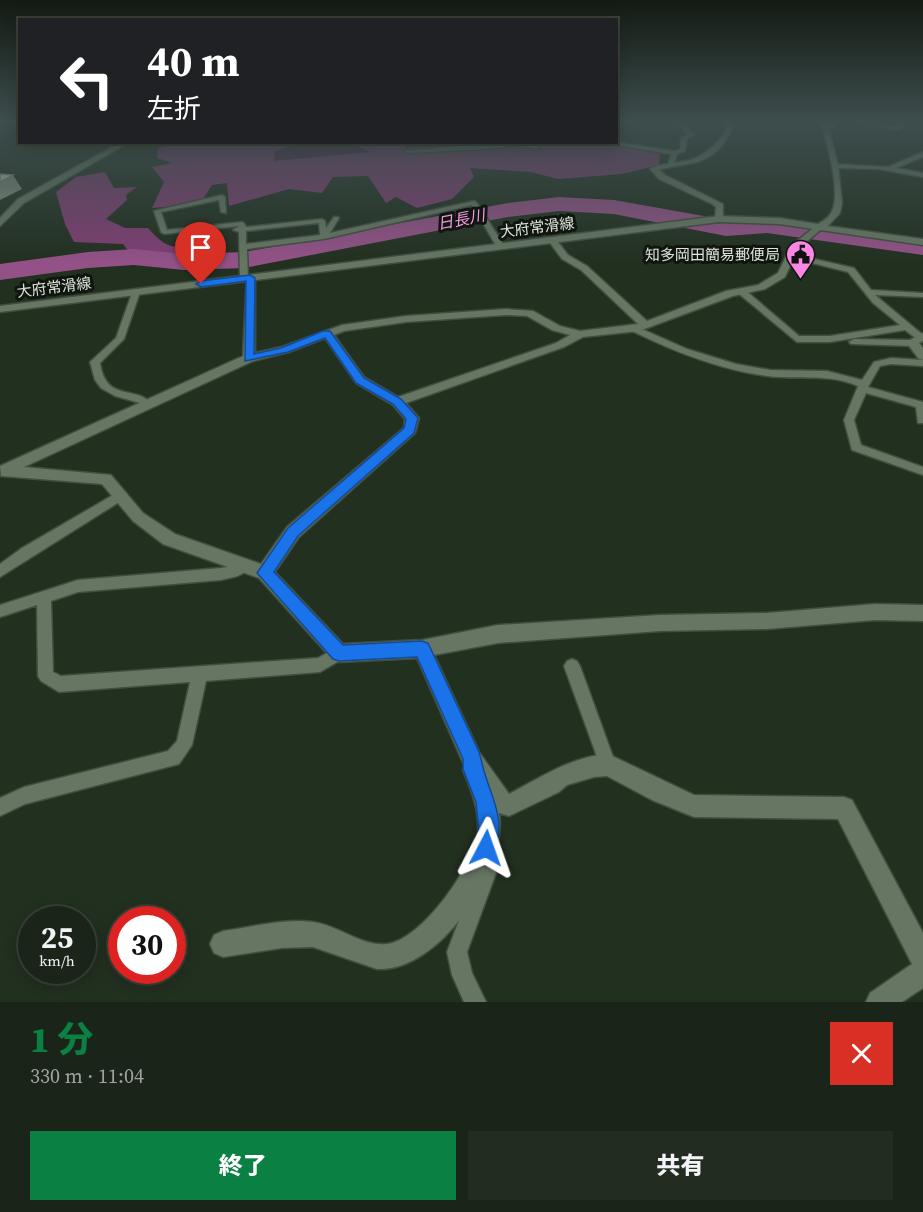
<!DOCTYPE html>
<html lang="ja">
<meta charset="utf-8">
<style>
:root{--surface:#1a2418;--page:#232c21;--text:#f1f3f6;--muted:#9fa4a2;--line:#384137;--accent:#0b8043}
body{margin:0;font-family:"Source Serif 4","Noto Sans JP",serif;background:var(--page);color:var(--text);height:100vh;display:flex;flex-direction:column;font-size:22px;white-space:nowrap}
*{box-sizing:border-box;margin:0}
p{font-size:20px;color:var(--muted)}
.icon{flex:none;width:33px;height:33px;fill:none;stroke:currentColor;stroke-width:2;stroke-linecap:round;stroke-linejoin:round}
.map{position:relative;height:1002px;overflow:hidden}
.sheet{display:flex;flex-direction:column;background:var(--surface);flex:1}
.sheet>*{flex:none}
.banner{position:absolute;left:18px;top:18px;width:600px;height:126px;border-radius:0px;box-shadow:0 3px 15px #0003,0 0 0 2px var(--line);background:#202124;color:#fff;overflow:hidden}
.speed{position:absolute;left:18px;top:906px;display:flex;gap:12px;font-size:30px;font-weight:700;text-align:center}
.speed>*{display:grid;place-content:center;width:78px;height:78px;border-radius:50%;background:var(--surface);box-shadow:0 3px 15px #0003,0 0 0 2px var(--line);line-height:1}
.speed small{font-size:15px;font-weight:400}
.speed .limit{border:9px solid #d22;background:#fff;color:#111}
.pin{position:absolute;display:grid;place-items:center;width:51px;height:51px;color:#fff;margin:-62px -26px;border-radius:50% 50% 50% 0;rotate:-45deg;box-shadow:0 0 6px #0007}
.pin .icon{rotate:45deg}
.me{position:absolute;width:66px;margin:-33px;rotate:4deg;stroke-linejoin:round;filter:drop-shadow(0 0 4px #0008)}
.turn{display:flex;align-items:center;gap:21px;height:126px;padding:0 30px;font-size:27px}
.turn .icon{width:78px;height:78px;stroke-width:2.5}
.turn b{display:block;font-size:42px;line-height:51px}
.round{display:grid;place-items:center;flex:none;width:63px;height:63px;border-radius:0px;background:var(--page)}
.overview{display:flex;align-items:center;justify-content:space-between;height:102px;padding:0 30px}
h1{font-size:36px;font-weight:800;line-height:45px;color:var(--accent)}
.action{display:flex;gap:12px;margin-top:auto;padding:12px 30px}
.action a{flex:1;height:69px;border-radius:0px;background:var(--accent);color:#fff;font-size:24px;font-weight:800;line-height:69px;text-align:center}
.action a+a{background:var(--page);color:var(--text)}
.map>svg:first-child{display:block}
.green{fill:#512249}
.forest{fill:#7f3e73}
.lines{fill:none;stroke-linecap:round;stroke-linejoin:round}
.river{fill:#935187;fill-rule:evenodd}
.lane-casing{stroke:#414d3f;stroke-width:3}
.street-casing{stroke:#414d3f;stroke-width:3}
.secondary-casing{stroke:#414d3f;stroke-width:3}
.lane{fill:#667663;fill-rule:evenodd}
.street{fill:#667663;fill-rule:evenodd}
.secondary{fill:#667663;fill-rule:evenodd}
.shaded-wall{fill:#828e80}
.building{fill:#bacbb7;stroke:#828e80;stroke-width:1.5}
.route{fill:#1a73e8;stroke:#114b97;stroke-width:1.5}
.labels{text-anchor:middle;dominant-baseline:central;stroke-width:6;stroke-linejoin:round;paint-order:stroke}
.far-street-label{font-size:15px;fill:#dbe4da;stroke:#10160f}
.far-poi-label{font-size:15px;fill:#dbe4da;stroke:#10160f;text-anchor:end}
.far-water-label{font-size:16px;font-style:italic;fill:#f699e3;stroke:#10160f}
</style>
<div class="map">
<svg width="923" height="1002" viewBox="0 0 923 1002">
<rect width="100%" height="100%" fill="#223020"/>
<path class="green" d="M314 143H508L275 163 268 155 281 150 315 145Z"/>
<path class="forest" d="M347 142 385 145 404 143 405 148 523 142H610L660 154 659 165 622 174 558 179 531 172 470 168 474 177 452 199 417 208 396 197 386 203 368 176 333 177 322 193 289 189 229 206 227 183 212 185 200 204 152 208 164 182 152 167 172 163 157 158 158 148 180 143H333L287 147 275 152 274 161 371 152Z
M105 172 114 188 137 187 126 195 127 200 106 219 125 228H148C166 248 171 248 198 247V255L186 260 166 258 162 253H130L123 244 74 242 65 224 56 192 76 177Z"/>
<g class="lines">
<path class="river" d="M559 197 614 200 726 220 767 219 923 239V255L767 233 726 236 614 214 559 211 508 217 244 268 184 270 134 265 88 268 0 280V264L88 252 134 249 184 254 244 252 508 203Z"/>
<defs>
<path id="lane" d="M672 122 685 125 694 135 687 139 685 151 677 154 673 166 668 165 671 154 598 142H614L674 151 680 149 681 138 688 135 681 127Z
M858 122 896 126 900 122H905L902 128 896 130Z
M508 142H521L540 147 537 149 515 145 489 149 407 153 404 151Z
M222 195 225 197 226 213 221 212 219 200 161 212 167 230 242 222 244 223 246 227 322 219 325 221 326 228 334 217H338L339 218 330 233 474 201 477 203 505 247 498 249 472 205 324 239 247 249 248 279 244 281 240 279 239 232 233 230 239 226 164 234 161 232 154 211ZM319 223 320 235 246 244V231Z
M788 253 854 268 871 290 923 293V297L875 295 923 335V339H917L905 330 830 342H797L738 293V289H744L799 336H830L900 325 873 303 848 272 788 257Z
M133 290 140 292 124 339 100 363C106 404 138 384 152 405L147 408 140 403 115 396 101 388 95 380 90 362 116 338Z
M635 326 687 349 736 364 770 370 827 371 862 380 874 362 891 358 923 360V366L891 364 880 366 868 387 923 402V423H918L916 407 866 393 854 420 861 445 923 467V475L852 450 844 420 858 386C827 373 800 380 767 376 720 370 675 352 632 331V327Z
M854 339 912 340 917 343 912 346 851 344 849 342Z
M120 491 124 493 126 496 124 499 0 577V564L22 548Z
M243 559 248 561 250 565C244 577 233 577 221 580L78 592 51 601 53 672 61 676 318 658 339 646 344 648 346 653 344 658 320 672 206 681 192 745 179 764 25 804 0 816V798L24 787 168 751 177 741 190 682 59 692 41 681 38 676 37 605 0 617V605L78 580 221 568 232 566Z
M572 659 577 661 580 666 616 765 614 771 608 773 602 771 600 765 564 666 567 661Z
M482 853 489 855 496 873 467 952 472 973 486 1002H464L452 975 447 952 477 873 473 862 475 855Z"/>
<path id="street" d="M0 122H8L0 126Z
M725 122H731L734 126C713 168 697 160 659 170L665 175 723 204V219L719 222 715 219 716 207 712 204 659 179 650 169C659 164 669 164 679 162 701 160 717 146 728 126Z
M832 122H838L835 128 825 130Z
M121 142H130L24 203 0 226V218L18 199Z
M923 152V157L896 168 923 173V177L878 169 836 168 832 166 836 164 888 167Z
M817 225 824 227 798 249 785 277 765 289 733 296 639 331 583 337 564 347 406 403 419 418 415 433 299 537 275 572 343 644 422 640 498 625 660 615 767 613 875 604 923 605V621L875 620 767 629 660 631 498 643 434 655 479 752 509 794C542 777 570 757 608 754L694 795 844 797 852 800 923 933V988L902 1002H866L870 993 912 964 838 819 694 817 652 800 607 776 594 777 567 785 559 792 509 816 499 813C508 869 439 973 377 969L313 947 282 948 223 957 214 953 210 944 214 935 223 931C252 927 284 918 313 922 338 925 362 947 387 944 422 940 474 865 478 832 480 811 471 789 463 770L465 767 417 658 339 662 332 659 259 578 163 544 133 521 102 484 1 476 0 466 243 356 247 276 255 278V353L282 347 342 325 406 316 506 309 533 311 560 326 580 331 638 324 581 270 562 259 548 240 549 238H555L568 255 587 266 647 321 726 291 758 285 778 273 791 246ZM506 315 527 316 552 330 570 335 556 343 398 397 364 377 334 335 344 331 406 322ZM325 338 356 383 393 405 405 419 404 428 287 527 261 564 175 534 143 513 111 475 24 467 253 361 289 352Z
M923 333V341L919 343 923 348V360L919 359 906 342Z"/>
<path id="secondary" d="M820 122H826L829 129 838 165 842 203 840 213 828 226 923 239V245L779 224 719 222 0 312V306L719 216 779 218 818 224C823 221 830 217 832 211 841 193 827 140 820 122Z"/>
</defs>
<use href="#lane" class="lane-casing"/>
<use href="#street" class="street-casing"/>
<use href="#secondary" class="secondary-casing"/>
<use href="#lane" class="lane"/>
<use href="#street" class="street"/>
<use href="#secondary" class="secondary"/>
</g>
<path class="shaded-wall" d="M13 175 22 189 0 200V182Z"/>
<path class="building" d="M0 174 13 175 0 182Z"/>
<linearGradient id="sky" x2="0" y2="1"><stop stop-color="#131a12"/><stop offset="0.46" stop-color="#3e4e4e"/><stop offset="1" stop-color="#3e4e4e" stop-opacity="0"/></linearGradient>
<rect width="923" height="263" fill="url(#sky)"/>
<path class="route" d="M250 275 255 278 254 354 281 348 323 331H330L364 378 401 399 418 418 414 433 298 536 274 572 343 645 422 641 428 643 479 752C481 758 482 764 484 771 493 802 507 821 493 855L486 858 478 855 475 848 479 833 476 802 463 769V759L417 657 339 661 333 659 257 573 288 528 404 428 406 419 393 404 356 383 325 338 288 352 245 361 246 281 201 287 196 284 201 281Z"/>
<defs>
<symbol id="civic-pin" viewBox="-11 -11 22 30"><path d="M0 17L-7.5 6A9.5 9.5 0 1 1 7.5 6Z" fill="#fb87e5" stroke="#10160f"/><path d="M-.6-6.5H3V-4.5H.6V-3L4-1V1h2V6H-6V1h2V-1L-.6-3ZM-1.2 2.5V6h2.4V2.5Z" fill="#111"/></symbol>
</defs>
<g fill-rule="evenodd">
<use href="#civic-pin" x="784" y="238" width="33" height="45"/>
</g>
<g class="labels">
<g class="far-street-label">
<text transform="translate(537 227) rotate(-7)">大府常滑線</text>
<text transform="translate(54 287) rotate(-7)">大府常滑線</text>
</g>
<g class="far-poi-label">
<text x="780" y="254">知多岡田簡易郵便局</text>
</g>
<g class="far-water-label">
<text transform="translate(461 219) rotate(-11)">日長川</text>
</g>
</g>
</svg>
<div class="speed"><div>25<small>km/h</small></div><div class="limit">30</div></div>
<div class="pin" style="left:201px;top:284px;background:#d93025"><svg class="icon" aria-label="arrive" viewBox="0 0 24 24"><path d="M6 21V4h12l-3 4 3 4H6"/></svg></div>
<svg class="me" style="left:486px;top:848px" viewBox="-20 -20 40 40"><path d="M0-17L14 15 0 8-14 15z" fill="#1a73e8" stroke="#fff" stroke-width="4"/></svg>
<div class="banner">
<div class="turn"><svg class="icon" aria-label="left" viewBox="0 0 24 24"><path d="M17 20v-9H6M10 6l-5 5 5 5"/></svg><div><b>40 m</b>左折</div></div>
</div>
</div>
<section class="sheet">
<div class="overview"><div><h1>1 分</h1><p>330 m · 11:04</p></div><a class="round" style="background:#d93025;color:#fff"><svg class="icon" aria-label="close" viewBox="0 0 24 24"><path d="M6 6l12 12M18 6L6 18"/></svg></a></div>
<div class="action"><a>終了</a><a>共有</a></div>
</section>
